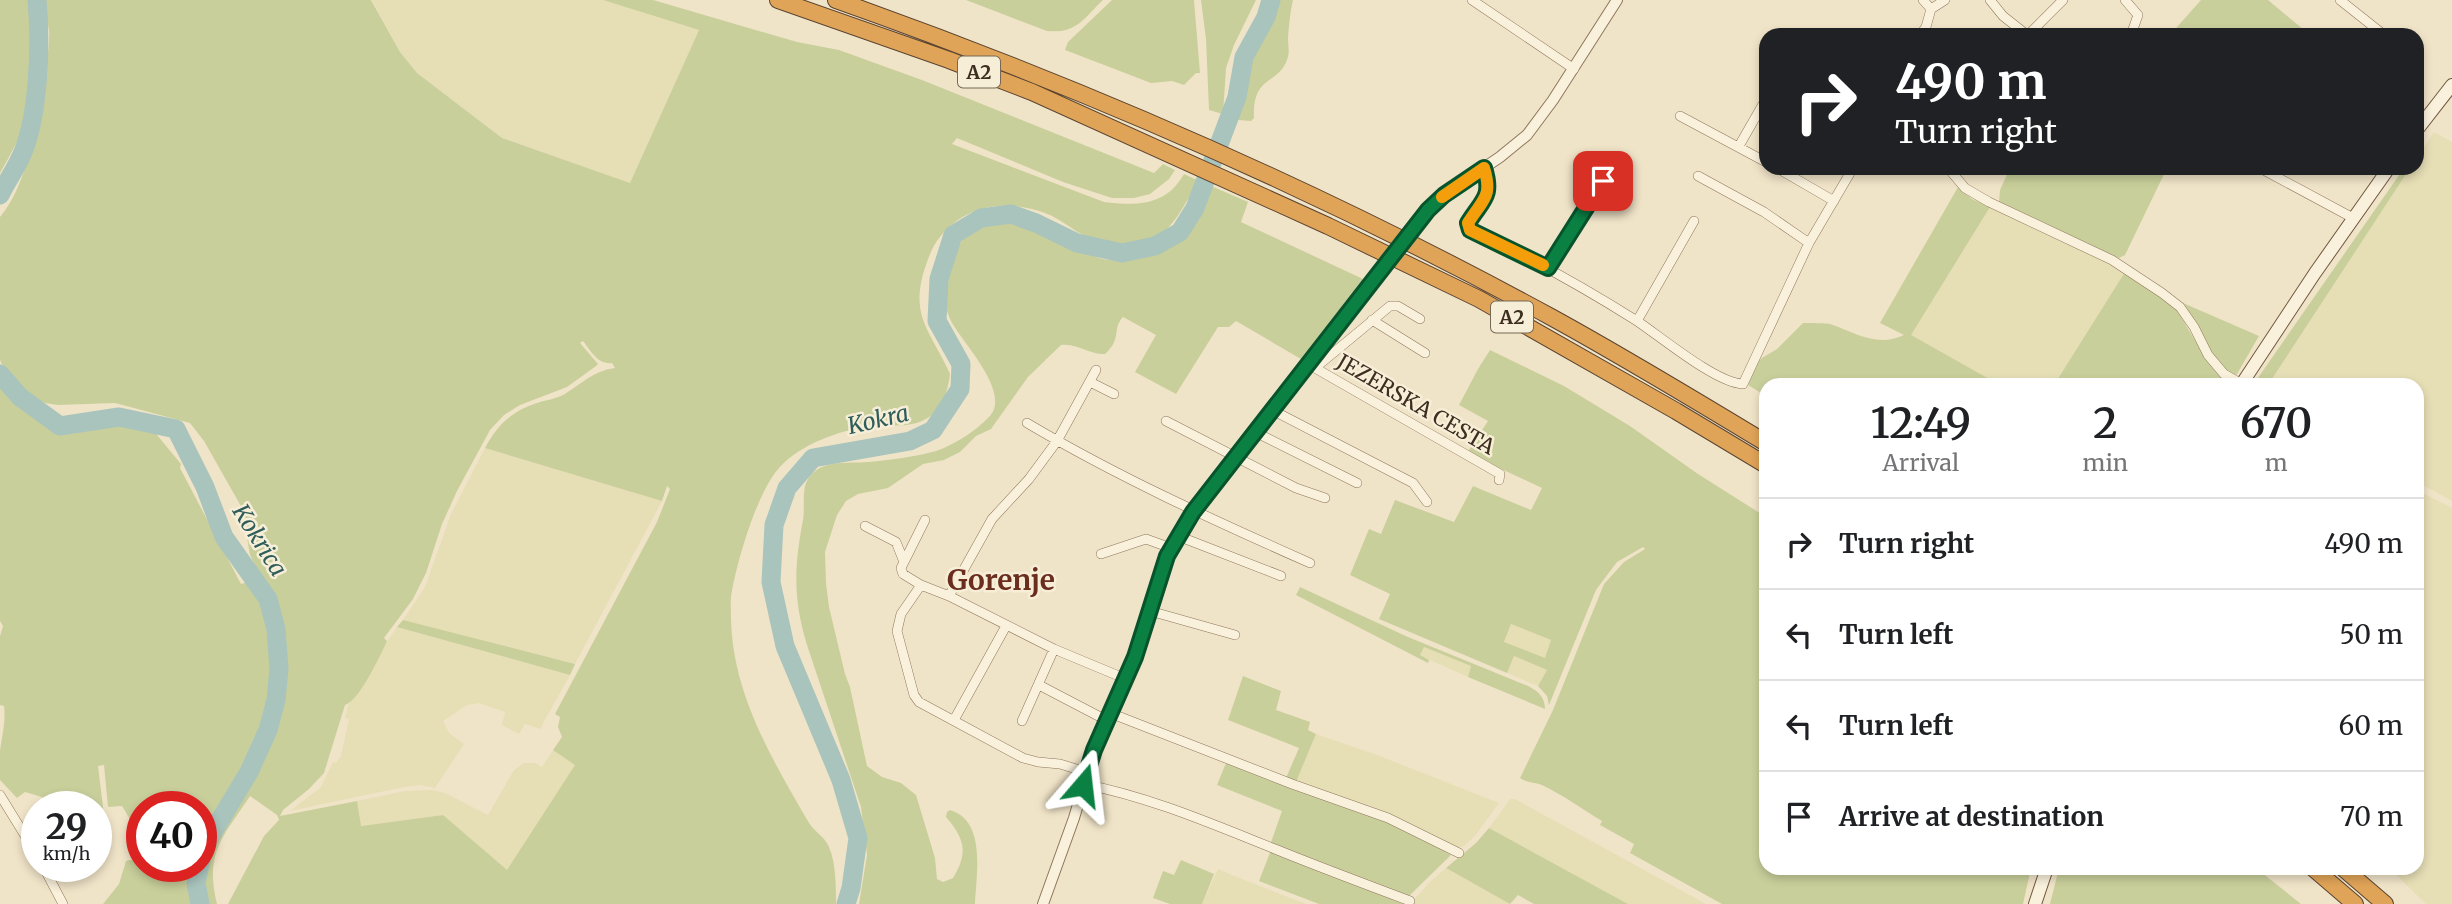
<!DOCTYPE html>
<style>
:root{--surface:#fff;--page:#f2f2f2;--text:#202124;--muted:#757577;--line:#e0e0e0}
body{margin:0;font-family:Merriweather,serif;background:var(--page);color:var(--text);height:100vh;display:flex;flex-direction:column;font-size:26px;white-space:nowrap}
*{box-sizing:border-box;margin:0}
p{font-size:23px;color:var(--muted)}
.icon{flex:none;width:38px;height:38px;fill:none;stroke:currentColor;stroke-width:2;stroke-linecap:round;stroke-linejoin:round}
.map{position:relative;flex:1;overflow:hidden}
.drawer{position:absolute;left:1759px;top:378px;width:665px;height:497px;display:flex;flex-direction:column;background:var(--surface);border-radius:21px;box-shadow:0 4px 10px #0003}
.drawer>*{flex:none}
.top-card{position:absolute;left:1759px;top:28px;width:665px;height:147px;border-radius:21px;box-shadow:0 4px 10px #0003;background:#202124;color:#fff;overflow:hidden}
.speed{position:absolute;left:21px;top:791px;display:flex;gap:14px;font-size:35px;font-weight:700;text-align:center}
.speed>*{display:grid;place-content:center;width:91px;height:91px;border-radius:50%;background:var(--surface);box-shadow:0 4px 10px #0003;line-height:1}
.speed small{font-size:18px;font-weight:400}
.speed .limit{border:10px solid #d22;background:#fff;color:#111}
.pin{position:absolute;display:grid;place-items:center;width:60px;height:60px;color:#fff;margin:-30px;border-radius:14px;box-shadow:0 4px 10px #0006}
.me{position:absolute;width:77px;margin:-38px;rotate:17deg;stroke-linejoin:round;filter:drop-shadow(0 0 5px #0008)}
.turn{display:flex;align-items:center;gap:24px;height:147px;padding:0 21px;font-size:32px}
.turn .icon{width:91px;height:91px;stroke-width:2.5}
.turn b{display:block;font-size:49px;line-height:60px}
.eta{display:flex;justify-content:space-evenly;align-items:center;height:119px;text-align:center}
.eta b{font-size:42px;font-weight:600;line-height:49px}
ul{padding:0;list-style:none}
li{display:flex;align-items:center;gap:21px;height:91px;padding:0 21px;border-top:2px solid var(--line)}
li div{flex:1}
li b{display:block;font-size:26px}
li em{font-style:normal}
.map>svg:first-child{display:block}
.farmland{fill:#e6deb5}
.green{fill:#c9cf9b;fill-rule:evenodd}
.lines{fill:none;stroke-linecap:round;stroke-linejoin:round}
.river{stroke:#a9c4bc;stroke-width:19}
.minor-casing{stroke:#8d765c;stroke-width:10}
.tertiary-casing{stroke:#8d765c;stroke-width:12}
.secondary-casing{stroke:#6f573f;stroke-width:14}
.motorway-casing{stroke:#5b4430;stroke-width:18}
.minor{stroke:#faf1dc;stroke-width:9}
.tertiary{stroke:#faf1dc;stroke-width:10}
.secondary{stroke:#faf1dc;stroke-width:12}
.motorway{stroke:#e0a458;stroke-width:16}
.tertiary-bridge-casing{stroke:#8d765c;stroke-width:12;stroke-linecap:butt}
.tertiary-bridge{stroke:#faf1dc;stroke-width:10}
.route-casing{stroke:#07532c;stroke-width:18}
.route{stroke:#0b8043;stroke-width:12}
.slow{stroke:#f59e0b;stroke-width:12}
.labels{text-anchor:middle;dominant-baseline:central;stroke-width:5;stroke-linejoin:round;paint-order:stroke}
.shield{fill:#f7eed8;stroke:#756857;stroke-width:2}
.shield-label{font-size:19px;font-weight:bold;fill:#3d2e20}
.street-label{font-size:21px;fill:#3d2e20;stroke:#f7eed8}
.water-label{font-size:23px;font-style:italic;fill:#2f5d5a;stroke:#f7eed8}
.district-label{font-size:28px;font-weight:bold;fill:#6b2e1e;stroke:#f7eed8}
</style>
<div class="map">
<svg width="2452" height="904" viewBox="0 0 2452 904">
<rect width="100%" height="100%" fill="#f0e4c8"/>
<path class="farmland" d="M372 0H603L699 30 630 183 502 138 417 73 400 52Z
M2434 132 2452 142V501L2417 482V385H2268L2410 168H2417V158Z
M1990 207 2083 248 2125 272 2054 385H2000L1910 335Z
M485 448 662 501 575 664 403 620 425 587 451 514Z
M2417 490 2452 508V904H2426L2389 868H2417Z
M1511 624 1551 640 1545 658 1504 643Z
M397 627 570 675 540 729 525 724 519 734 502 725 505 712 479 703 467 705 443 721 449 733 464 744 435 788 420 785 404 787 290 811 321 787 333 762 336 763 341 756 349 719 345 718 348 705 363 686 379 653Z
M1424 647 1471 666 1468 677 1419 655Z
M1514 656 1547 670 1538 686 1507 673Z
M1316 734 1377 755 1499 803 1475 836 1464 846 1458 848 1296 782Z
M553 750 576 764 507 871 443 815 360 826 357 801 405 791 432 790 445 793 488 815 514 770 524 763H535L542 767Z
M1510 799H1515L1706 904H1628L1489 828Z
M1446 868 1510 904H1410L1430 882Z
M1218 869 1232 875 1306 904H1202Z"/>
<path class="green" d="M0 0H34C36 35 34 91 24 124 18 142 9 157 0 173Z
M41 0H371L400 52 417 73 502 138 630 183 699 30 603 0H653L797 42 839 50 922 80 1154 173 1163 164 1175 170 1169 179 1150 194 1134 198H1112L1063 182 957 138 952 144 1104 202C1137 206 1166 206 1184 174L1199 181C1186 200 1173 233 1149 241 1130 247 1105 246 1087 237 1074 231 1063 221 1050 215 1010 199 968 202 940 237 933 245 929 256 926 265 908 316 931 331 950 374 947 398 938 419 912 424 898 427 883 424 869 426 839 431 800 444 779 468 757 493 738 558 732 591 730 599 731 609 731 617 732 693 772 759 809 823 815 832 825 837 829 847 836 863 836 886 836 904H228L264 836 279 820 277 815 250 796C224 836 204 852 217 904H204L201 887 206 871 208 850 215 833 246 784 264 748 280 701 283 670 282 647 270 589 262 580 250 555 242 508 204 441 190 423 115 403 58 405 45 403 22 391 3 367 0 360V217C28 184 37 122 43 80 46 64 50 47 49 31 48 20 44 11 41 0ZM583 341C591 351 598 365 612 363L615 368C592 371 582 384 563 395 555 399 546 400 537 403 512 411 497 425 485 448L662 501 667 486 670 489 657 522 555 714 560 717 558 727 562 737 553 750 575 765 507 870 443 815 361 826 357 801 280 816 283 810 309 789 324 773 345 705C359 701 380 656 387 641L384 638 413 599 426 573 442 524 457 491 490 430 504 415 520 405 567 387 596 366 598 364 580 343Z
M966 0H1103C1084 18 1077 34 1047 31Z
M1112 0H1194L1200 73H1196L1184 85 1172 81 1151 83 1065 50 1068 42Z
M1201 0H1256L1234 45 1226 68 1223 114 1209 110 1206 39Z
M1278 0H1293C1290 12 1289 25 1288 38 1288 45 1290 53 1287 60 1278 85 1252 75 1254 118L1251 121 1238 120 1246 76Z
M2201 0H2268L2310 35H2170Z
M2010 168H2167L2125 255 2119 258 1999 202 2000 190Z
M2404 168H2410L2268 385H2253Z
M1211 186 1248 202 1241 222 1363 279 1301 359 1236 321 1229 327H1218L1176 394 1135 372 1156 335 1123 317C1112 328 1122 339 1105 354 1089 355 1078 343 1061 345L1028 377 991 429 976 436 960 452 944 460 923 464 888 488 858 494 846 501 837 515 825 552 826 583 829 607 845 674 850 687 867 766 882 777 901 783 916 795 935 858 937 879 943 882 953 878C969 852 964 838 946 817L947 812 950 810C987 821 976 875 975 904H859L867 855 861 807 807 645C793 599 794 567 803 520 805 509 802 493 806 483 817 458 847 464 868 462 889 460 915 457 936 451 956 444 974 432 989 417 1013 392 960 341 950 319 941 299 946 277 954 258 958 247 963 233 975 228 1003 217 1034 227 1062 238 1074 244 1086 254 1099 258 1135 268 1177 250 1197 220 1204 211 1207 197 1211 186Z
M1958 187 1972 199 1990 207 1911 335 2000 385H1766V396L1748 385 1756 364 1762 358 1777 349 1803 323C1806 323 1826 323 1830 324 1854 332 1877 348 1904 335L1880 323Z
M2125 272 2146 286 2177 310 2207 361 2231 385H2054Z
M2183 303 2259 336 2237 374 2234 376C2210 363 2196 328 2182 306Z
M1490 350 1564 386 1630 426 1698 474 1766 517V868H2031L2023 904H1722L1630 853 1634 844 1600 825 1602 821C1582 809 1563 795 1542 785 1534 782 1527 783 1520 778L1553 710 1604 584 1624 562 1645 549 1643 547 1617 562 1596 590 1549 705 1547 696 1538 686 1547 670 1514 656 1507 673 1379 619 1390 594 1350 575 1369 529 1381 534 1395 500 1454 522 1473 486 1531 510 1542 488 1467 453 1488 421 1459 405 1478 369ZM1511 624 1551 640 1545 658 1504 642Z
M0 383 16 403 56 431 69 433 112 425 153 430 181 464 180 468 241 584 248 582C264 590 266 607 270 623 285 690 260 750 224 805 217 816 208 824 201 835V807H142V816L131 821 122 806 108 807 104 765 98 766 103 807 101 829 96 831V807H54L42 797 25 792 17 798 0 780C0 770 0 760 0 751 2 735 6 722 4 706L0 705V636L3 626 0 621Z
M1300 587 1408 637 1528 686C1538 691 1545 697 1545 709L1468 677 1471 666 1424 647 1420 655 1429 660 1428 663 1296 595Z
M403 620 575 664 570 675 397 627Z
M1243 676 1281 691 1276 710 1310 722 1308 730 1316 734 1296 782 1286 778 1299 748 1228 720Z
M1226 763 1347 805 1420 837 1451 855 1409 896 1270 845 1282 811 1217 785Z
M1489 828 1628 904H1534L1518 895 1510 904 1446 868 1476 843Z
M1271 850 1406 902 1404 904H1319L1259 881Z
M142 857V866H195C193 884 186 886 197 904H103L119 884 126 861Z
M1181 860 1214 874 1202 904H1170L1153 898 1163 871 1174 875Z
M2059 868H2256L2301 904H2050Z"/>
<g class="lines">
<path class="river" d="M0 195C7 181 17 167 23 152 39 113 41 42 37 0
M0 374 20 397 60 426 119 417 176 429 205 487 224 537 268 599 276 629 279 669 276 700 268 730 249 772 204 847 196 883 200 904
M846 904 851 888 858 838 841 780 785 646 771 582 774 525 787 488 813 458 910 441 933 430 960 389 961 364 937 321 939 279 953 235 981 218 1011 214 1036 223 1077 243 1122 253 1155 246 1180 232 1195 208 1237 97 1244 57 1266 17 1271 0"/>
<defs>
<path id="minor" d="M1472 0 1574 69
M1923 0 1931 9
M1990 0 2003 16 2027 35
M2125 0 2138 15 2131 35
M2340 0 2384 35
M1931 9 1945 0
M1920 35 1926 27 1931 9
M2028 35 2063 0
M2417 61V62
M1680 116 1766 162
M1739 146 1766 99
M1484 168C1493 197 1483 199 1468 223L1470 230C1528 256 1583 287 1637 321 1661 337 1716 383 1743 384L1809 243 1853 168
M1777 168 1834 201
M1948 168 1965 188 1989 202 2112 260 2162 293 2180 307 2194 327 2208 355 2224 374 2242 384
M2260 168 2353 218
M1698 176 1764 212 1809 243
M1548 268 1603 182
M1372 320 1425 353
M1637 321 1694 221
M1308 364 1500 474 1499 480
M1315 368 1390 306H1398L1420 319
M1096 370 1057 441 1029 479 992 519 949 596 1054 649 1126 679
M1090 382 1114 394
M1272 410 1413 483 1427 502
M1166 421 1296 488 1325 498
M1027 423C1118 477 1213 520 1310 563
M1255 432 1357 483
M925 520 901 568 903 574 921 585 949 596
M865 526 896 542 904 562
M1178 536 1281 576
M1101 554 1146 539 1171 548
M921 585 901 614 897 631 914 695 919 702 1023 758 1038 762 1060 764 1086 772
M1150 611 1235 635
M1039 685 1106 720
M1110 713 1292 784 1388 818 1459 853
M954 720 1006 626
M1022 721 1054 649
M1083 784C1150 797 1212 824 1275 849 1319 867 1365 884 1410 901
M0 795 37 855
M43 866 63 904"/>
<path id="tertiary" d="M1428 210 1444 195 1500 157 1527 135 1553 100 1617 0
M1043 904 1074 818 1094 750 1134 658 1167 556 1193 512 1368 286"/>
<path id="secondary" d="M2417 130 2452 85
M2241 385 2315 273 2389 168
M2035 904 2047 868"/>
<path id="motorway" d="M778 0 949 60 1032 92 1328 226 1479 299 1676 411 1766 465
M836 0C1082 87 1322 192 1551 317 1624 357 1695 400 1766 443
M2313 868 2355 904
M2343 868 2385 904"/>
</defs>
<use href="#minor" class="minor-casing"/>
<use href="#tertiary" class="tertiary-casing"/>
<use href="#secondary" class="secondary-casing"/>
<use href="#motorway" class="motorway-casing"/>
<use href="#minor" class="minor"/>
<use href="#tertiary" class="tertiary"/>
<use href="#secondary" class="secondary"/>
<use href="#motorway" class="motorway"/>
<defs>
<path id="tertiary-bridge" d="M1368 286 1428 210"/>
</defs>
<use href="#tertiary-bridge" class="tertiary-bridge-casing"/>
<use href="#tertiary-bridge" class="tertiary-bridge"/>
</g>
<g class="lines">
<defs>
<path id="route" d="M1083 785 1094 750 1135 657 1167 556 1193 512 1428 210 1444 195 1484 168C1493 197 1483 199 1468 223L1470 230 1548 268 1603 181"/>
</defs>
<use href="#route" class="route-casing"/>
<use href="#route" class="route"/>
<path class="slow" d="M1442 197 1484 168C1493 197 1483 199 1468 223L1470 230 1543 265"/>
</g>
<g class="labels">
<g class="shield">
<rect x="958" y="56.5" width="42" height="31" rx="5"/>
<rect x="1491" y="301.5" width="42" height="31" rx="5"/>
</g>
<g class="shield-label">
<text x="979" y="72">A2</text>
<text x="1512" y="317">A2</text>
</g>
<g class="street-label">
<text transform="translate(1416 404) rotate(30)">JEZERSKA CESTA</text>
</g>
<g class="water-label">
<text transform="translate(878 419) rotate(-13)">Kokra</text>
<text transform="translate(260 540) rotate(58)">Kokrica</text>
</g>
<g class="district-label">
<text x="1001" y="580">Gorenje</text>
</g>
</g>
</svg>
<div class="speed"><div>29<small>km/h</small></div><div class="limit">40</div></div>
<div class="pin" style="left:1603px;top:181px;background:#d93025"><svg class="icon" aria-label="arrive" viewBox="0 0 24 24"><path d="M6 21V4h12l-3 4 3 4H6"/></svg></div>
<svg class="me" style="left:1083px;top:785px" viewBox="-20 -20 40 40"><path d="M0-17L14 15 0 8-14 15z" fill="#0b8043" stroke="#fff" stroke-width="4"/></svg>
<div class="top-card">
<div class="turn"><svg class="icon" aria-label="right" viewBox="0 0 24 24"><path d="M7 20v-9h11M14 6l5 5-5 5"/></svg><div><b>490 m</b>Turn right</div></div>
</div>
<section class="drawer">
<div class="eta">
<div><b>12:49</b><p>Arrival</p></div>
<div><b>2</b><p>min</p></div>
<div><b>670</b><p>m</p></div>
</div>
<ul>
<li><svg class="icon" aria-label="right" viewBox="0 0 24 24"><path d="M7 20v-9h11M14 6l5 5-5 5"/></svg><div><b>Turn right</b></div><em>490 m</em></li>
<li><svg class="icon" aria-label="left" viewBox="0 0 24 24"><path d="M17 20v-9H6M10 6l-5 5 5 5"/></svg><div><b>Turn left</b></div><em>50 m</em></li>
<li><svg class="icon" aria-label="left" viewBox="0 0 24 24"><path d="M17 20v-9H6M10 6l-5 5 5 5"/></svg><div><b>Turn left</b></div><em>60 m</em></li>
<li><svg class="icon" aria-label="arrive" viewBox="0 0 24 24"><path d="M6 21V4h12l-3 4 3 4H6"/></svg><div><b>Arrive at destination</b></div><em>70 m</em></li>
</ul>
</section>
</div>
